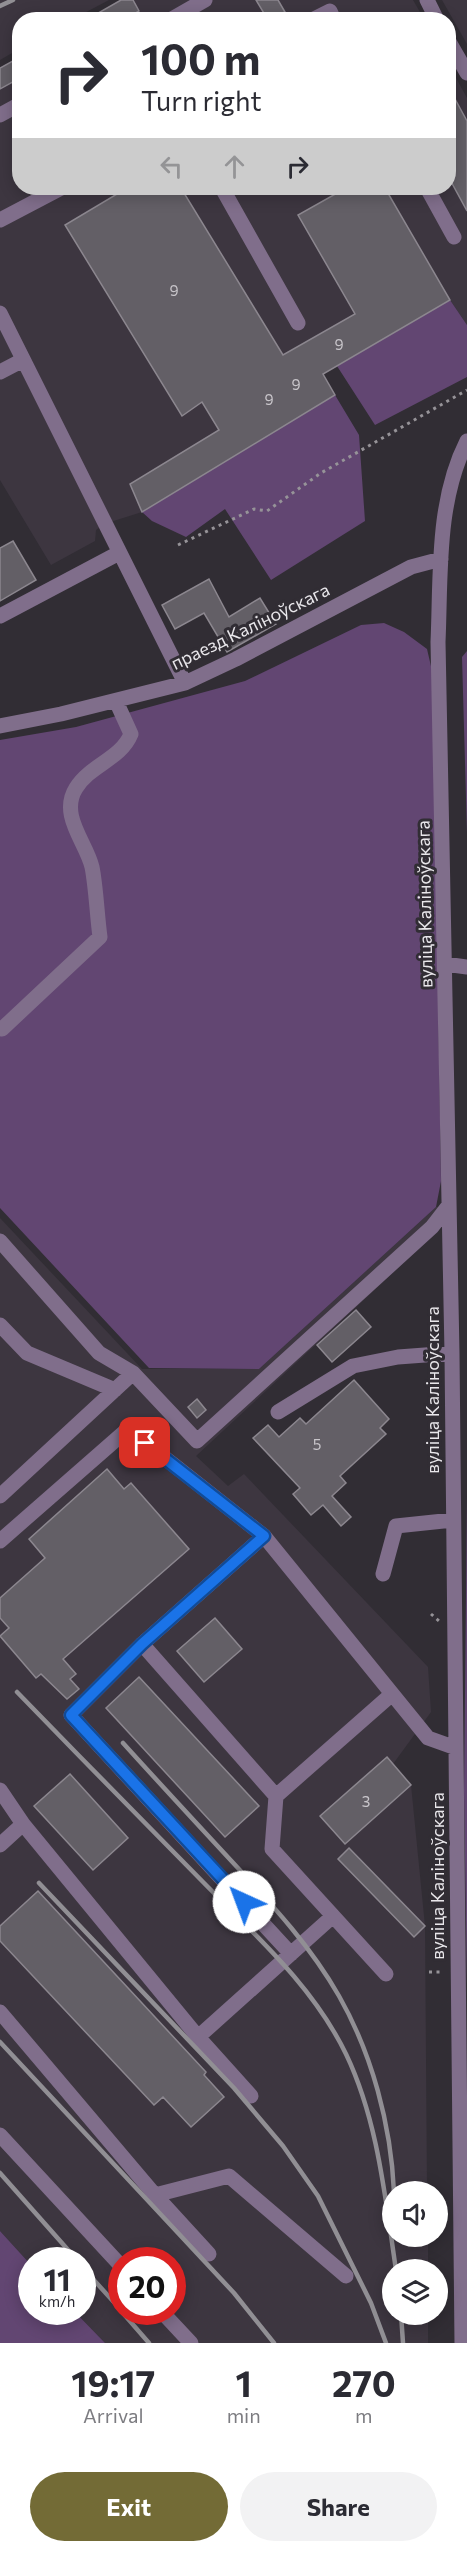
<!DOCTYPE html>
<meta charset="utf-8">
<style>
:root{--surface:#fff;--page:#f2f2f3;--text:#2b2b33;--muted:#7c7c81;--accent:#736b36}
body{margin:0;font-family:Commissioner,sans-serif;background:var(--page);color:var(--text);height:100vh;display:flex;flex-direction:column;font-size:22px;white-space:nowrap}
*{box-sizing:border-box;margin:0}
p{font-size:20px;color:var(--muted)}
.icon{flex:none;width:33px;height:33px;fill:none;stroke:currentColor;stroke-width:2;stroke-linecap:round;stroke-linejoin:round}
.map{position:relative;height:2343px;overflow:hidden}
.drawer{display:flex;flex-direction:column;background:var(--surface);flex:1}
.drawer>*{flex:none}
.banner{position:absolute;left:12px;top:12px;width:444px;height:183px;border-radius:24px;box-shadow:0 3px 15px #0003;background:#fff;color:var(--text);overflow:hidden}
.fabs{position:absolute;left:382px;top:2181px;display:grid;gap:12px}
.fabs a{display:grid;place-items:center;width:66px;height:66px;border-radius:50%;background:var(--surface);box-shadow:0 3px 15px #0003;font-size:30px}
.speed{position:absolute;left:18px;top:2247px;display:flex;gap:12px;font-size:30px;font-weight:700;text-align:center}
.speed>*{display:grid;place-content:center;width:78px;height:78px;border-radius:50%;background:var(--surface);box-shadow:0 3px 15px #0003;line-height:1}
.speed small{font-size:15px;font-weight:400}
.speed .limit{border:9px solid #d22;background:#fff;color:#111}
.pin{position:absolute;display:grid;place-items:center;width:51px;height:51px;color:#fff;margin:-26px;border-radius:12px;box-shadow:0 3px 9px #0006}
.me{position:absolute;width:66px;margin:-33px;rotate:317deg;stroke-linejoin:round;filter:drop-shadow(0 0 4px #0008)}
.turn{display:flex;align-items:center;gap:21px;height:126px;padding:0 30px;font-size:27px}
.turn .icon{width:78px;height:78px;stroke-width:2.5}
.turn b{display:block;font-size:42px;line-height:51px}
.lanes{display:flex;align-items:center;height:57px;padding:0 30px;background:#0003;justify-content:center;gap:30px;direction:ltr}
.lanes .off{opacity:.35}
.eta{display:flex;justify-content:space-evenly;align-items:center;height:102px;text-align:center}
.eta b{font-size:36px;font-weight:700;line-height:42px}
.primary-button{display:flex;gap:12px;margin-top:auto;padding:12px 30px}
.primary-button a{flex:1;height:69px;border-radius:36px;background:var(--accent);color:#fff;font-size:24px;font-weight:700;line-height:69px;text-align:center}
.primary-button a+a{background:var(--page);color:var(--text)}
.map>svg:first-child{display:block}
.built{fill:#3d3640;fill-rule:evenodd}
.green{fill:#624672}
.building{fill:#635f66;stroke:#8c878f;stroke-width:1.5}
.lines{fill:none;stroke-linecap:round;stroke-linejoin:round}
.path{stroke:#969398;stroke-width:3;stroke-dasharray:3 4.5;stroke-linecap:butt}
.minor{stroke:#806e8b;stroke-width:15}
.rail{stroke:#918f94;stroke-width:4.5}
.route-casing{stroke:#114b97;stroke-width:15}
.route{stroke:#1a73e8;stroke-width:10}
.labels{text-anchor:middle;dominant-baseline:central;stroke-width:6;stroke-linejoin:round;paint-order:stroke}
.number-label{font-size:15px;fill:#c8c5ca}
.street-label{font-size:18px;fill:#e9e7eb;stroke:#312d34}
</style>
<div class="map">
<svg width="467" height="2343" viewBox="0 0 467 2343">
<rect width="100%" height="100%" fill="#312d34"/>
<path class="built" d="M0 0H109L73 19 20 20 19 49 0 60Z
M121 0H413L424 19 86 20Z
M442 0H467V44Z
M19 57 20 188H448L449 65 467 98V325L450 300 323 374 335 395 142 512 104 524 96 530 95 541 51 565 0 480V68Z
M436 1207H442L439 1230 196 1456 228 1486 244 1474 428 1667 431 1712 393 1764 411 1785 425 1926 427 2191 393 2192V2236L428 2237V2269L393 2270V2314L428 2315V2343H105L75 2312H82V2260H32L31 2265 0 2231V1218L142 1369H259ZM122 2260H172V2312H122Z"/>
<path class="green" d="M450 300 467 325V377L375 425 337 366Z
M335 395 359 435 365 521 271 580 225 509 186 537 152 521 142 512Z
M384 623 404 632 427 649 433 675 441 1181 436 1207 259 1369 149 1368 0 1208V740L76 727 245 681 361 625Z
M467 651V833L462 657Z
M467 1496V1985L464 1791Z
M0 2231 31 2265 32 2312H75L105 2343H0Z"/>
<path class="building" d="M121 0H133L139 11 124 20H86Z
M256 0H278L285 12 268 20Z
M20 57V78L0 89V68Z
M448 86 467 121V211L448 176Z
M127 188H181L283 355 355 314 298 215 346 188H385L450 300 323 374 335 395 142 512 130 484 219 430 202 402 182 416 65 225Z
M13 541 36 580 0 601V548Z
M209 579 229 617 260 598 276 624 227 652 204 613 175 629 162 605Z
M356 1310 371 1327 332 1362 317 1345Z
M354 1380 389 1419 380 1428 386 1434 340 1476 346 1483 332 1496 351 1517 341 1526 323 1505 311 1515 293 1494 300 1488 253 1438 268 1425 279 1437 300 1418 306 1424Z
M197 1399 206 1410 197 1418 188 1407Z
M107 1469 124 1489 131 1483 189 1549 63 1659 76 1674 70 1679 79 1689 67 1699 41 1674 36 1678 0 1636 9 1628 0 1618V1598L45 1558 29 1539Z
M215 1618 242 1649 204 1682 177 1651Z
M139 1677 259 1806 225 1837 106 1708Z
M387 1757 411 1785 345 1844 320 1816Z
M70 1774 128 1838 93 1870 34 1806Z
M349 1848 425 1926 414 1937 338 1859Z
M38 1891 206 2072 204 2075 224 2097 191 2127 163 2097 154 2105 0 1941V1926Z"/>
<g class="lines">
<path class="path" d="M178 545 254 509 267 511 321 473 467 390
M431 1614 440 1622
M429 1972H442"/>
<path class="minor" d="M427 0 437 20
M170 20 205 0
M312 20 330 11 334 20
M448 40 467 73
M0 115 20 104
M222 188 298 323
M427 188 454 237
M0 220 61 188
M0 313 185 683
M0 372 23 360
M0 616 119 553
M0 726 61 714 185 683 236 659 411 567 441 559
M445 964 467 967
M2 1029 100 937C97 915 96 887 92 867 86 842 59 815 76 788 90 765 121 759 131 734L116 701
M0 1241 99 1353 133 1373 197 1441 432 1227 449 1205
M0 1325 27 1353 115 1390
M278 1412 353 1366 398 1357 452 1353
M0 1496 133 1373
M264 1536 142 1644 71 1715 291 1954
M0 1541 128 1429 264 1536 428 1738 456 1748
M383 1574 396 1526 453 1520
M142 1644 276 1796 272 1849 386 1974
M0 1790 23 1824 0 1845
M276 1796 392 1694
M23 1824 198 2037 251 2096
M0 2012 155 2195 209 2254
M198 2037 333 1916
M0 2135 122 2267
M155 2195 229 2176 346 2276
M162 2312 191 2343
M462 2343 452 1353 438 642C441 576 436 502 467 441"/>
<path class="rail" d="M0 6 13 0
M17 1692C79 1756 142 1820 204 1883 256 1936 313 1986 346 2054 378 2121 385 2197 396 2270
M123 1743C161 1785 199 1826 237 1867 275 1908 311 1947 339 1996 372 2054 391 2125 394 2192
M39 1883 234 2088 283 2146 318 2196 371 2303 386 2343
M0 2042 234 2293 274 2343
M0 2173 77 2260
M82 2267 122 2311
M122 2312 149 2343
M401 2314 403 2343"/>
</g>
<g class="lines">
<defs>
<path id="route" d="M145 1443 264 1536 142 1644 71 1715 244 1902"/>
</defs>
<use href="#route" class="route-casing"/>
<use href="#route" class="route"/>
</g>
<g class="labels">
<g class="number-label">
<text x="174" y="290">9</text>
<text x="339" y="344">9</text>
<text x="296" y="384">9</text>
<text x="269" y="399">9</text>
<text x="317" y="1444">5</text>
<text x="366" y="1801">3</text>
</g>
<g class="street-label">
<text transform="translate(250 626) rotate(-26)">праезд Каліноўскага</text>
<text transform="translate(424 904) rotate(-91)">вуліца Каліноўскага</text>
<text transform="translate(432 1390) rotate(-90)">вуліца Каліноўскага</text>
<text transform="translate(437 1876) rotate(-90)">вуліца Каліноўскага</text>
</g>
</g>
</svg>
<div class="fabs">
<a><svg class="icon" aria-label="sound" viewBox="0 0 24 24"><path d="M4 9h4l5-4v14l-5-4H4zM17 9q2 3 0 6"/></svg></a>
<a><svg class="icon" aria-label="layers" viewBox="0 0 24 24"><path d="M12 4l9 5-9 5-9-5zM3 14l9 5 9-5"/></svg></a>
</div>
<div class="speed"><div>11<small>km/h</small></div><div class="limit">20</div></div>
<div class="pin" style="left:145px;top:1443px;background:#d93025"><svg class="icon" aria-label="arrive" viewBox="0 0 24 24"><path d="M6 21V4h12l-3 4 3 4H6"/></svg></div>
<svg class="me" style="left:244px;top:1902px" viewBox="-20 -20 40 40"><circle r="19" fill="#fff"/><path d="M0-13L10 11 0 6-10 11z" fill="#1a73e8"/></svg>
<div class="banner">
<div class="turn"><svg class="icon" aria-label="right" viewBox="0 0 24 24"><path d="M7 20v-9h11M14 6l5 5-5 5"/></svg><div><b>100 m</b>Turn right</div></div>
<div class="lanes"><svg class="icon off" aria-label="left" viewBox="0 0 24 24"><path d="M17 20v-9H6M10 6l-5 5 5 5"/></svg><svg class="icon off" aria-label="ahead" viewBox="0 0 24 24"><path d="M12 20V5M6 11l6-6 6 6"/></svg><svg class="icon" aria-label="right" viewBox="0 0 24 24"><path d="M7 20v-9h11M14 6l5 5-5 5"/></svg></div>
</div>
</div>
<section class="drawer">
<div class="eta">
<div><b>19:17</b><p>Arrival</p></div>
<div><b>1</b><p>min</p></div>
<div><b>270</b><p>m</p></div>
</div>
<div class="primary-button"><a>Exit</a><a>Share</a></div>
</section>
